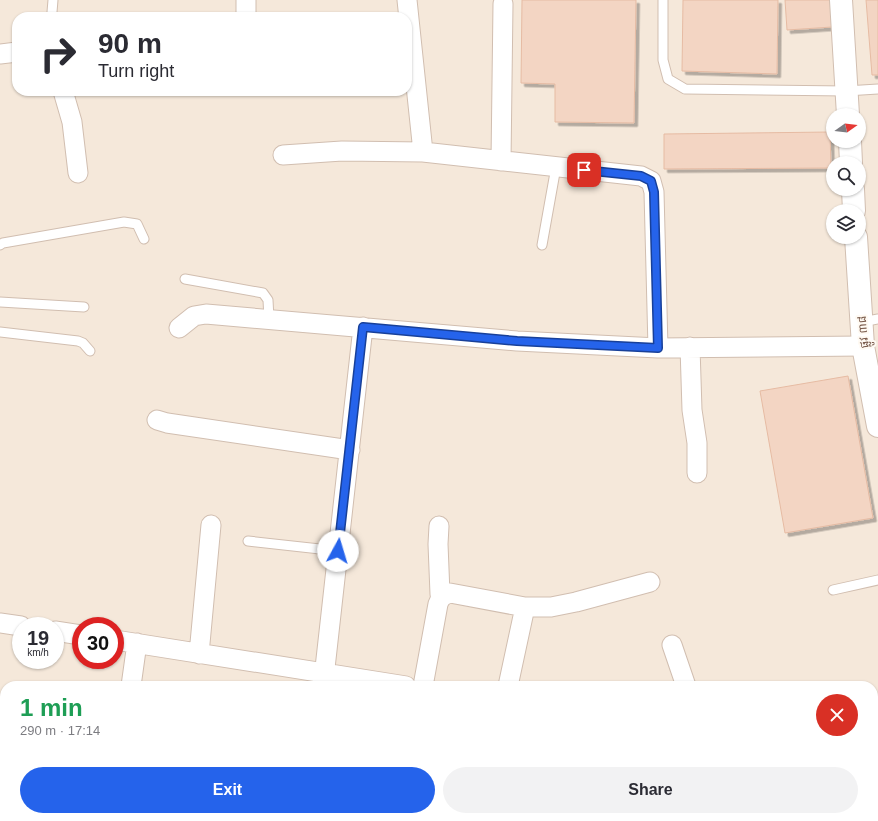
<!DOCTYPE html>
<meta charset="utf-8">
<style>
:root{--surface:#fff;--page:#f2f2f3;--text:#2b2b33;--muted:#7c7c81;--accent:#2563eb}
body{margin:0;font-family:Helvetica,"Noto Sans Khmer",sans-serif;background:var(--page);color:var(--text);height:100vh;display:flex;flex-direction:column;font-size:15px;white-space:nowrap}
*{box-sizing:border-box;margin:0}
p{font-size:13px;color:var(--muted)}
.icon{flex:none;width:22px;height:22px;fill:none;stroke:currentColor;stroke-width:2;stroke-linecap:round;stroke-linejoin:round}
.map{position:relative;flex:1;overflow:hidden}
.side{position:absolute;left:0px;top:681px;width:878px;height:140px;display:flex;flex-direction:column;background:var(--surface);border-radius:16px 16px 0 0;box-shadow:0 1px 3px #0004}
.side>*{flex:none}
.banner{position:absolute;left:12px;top:12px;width:400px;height:84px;border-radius:16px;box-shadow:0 1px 3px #0004;background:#fff;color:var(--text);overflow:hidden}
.needle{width:26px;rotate:76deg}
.fabs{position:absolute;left:826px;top:108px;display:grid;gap:8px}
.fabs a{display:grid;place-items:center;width:40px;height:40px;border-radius:50%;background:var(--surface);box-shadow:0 1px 3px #0004;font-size:20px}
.speed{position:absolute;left:12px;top:617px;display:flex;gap:8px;font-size:20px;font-weight:700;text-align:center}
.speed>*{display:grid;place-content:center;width:52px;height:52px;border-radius:50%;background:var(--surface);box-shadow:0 1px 3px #0004;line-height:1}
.speed small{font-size:10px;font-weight:400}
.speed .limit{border:6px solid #d22;background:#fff;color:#111}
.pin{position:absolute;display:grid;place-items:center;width:34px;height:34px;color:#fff;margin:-17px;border-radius:8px;box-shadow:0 2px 6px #0006}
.me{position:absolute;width:44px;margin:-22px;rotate:6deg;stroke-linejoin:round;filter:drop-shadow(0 0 3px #0008)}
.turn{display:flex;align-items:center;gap:14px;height:84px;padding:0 20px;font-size:18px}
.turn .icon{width:52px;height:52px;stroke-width:2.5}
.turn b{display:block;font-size:28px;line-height:34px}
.round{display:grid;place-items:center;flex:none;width:42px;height:42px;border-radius:21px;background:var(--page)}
.head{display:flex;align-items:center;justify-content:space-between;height:68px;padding:0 20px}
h1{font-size:24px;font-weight:600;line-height:30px;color:#1e9e55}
.primary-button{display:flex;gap:8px;margin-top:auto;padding:8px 20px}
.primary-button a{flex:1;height:46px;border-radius:24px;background:var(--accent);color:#fff;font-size:16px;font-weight:600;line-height:46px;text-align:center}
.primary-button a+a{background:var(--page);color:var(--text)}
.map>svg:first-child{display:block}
.residential{fill:#f5e8da;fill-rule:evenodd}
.building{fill:#f3d5c3;stroke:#e6bba3;filter:url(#shadow)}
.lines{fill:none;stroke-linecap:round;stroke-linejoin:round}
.service-casing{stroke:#d1beb0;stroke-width:11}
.minor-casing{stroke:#d1beb0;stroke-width:21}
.tertiary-casing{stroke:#d1beb0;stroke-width:24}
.service{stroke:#fff;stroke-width:9}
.minor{stroke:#fff;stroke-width:19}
.tertiary{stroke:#fff;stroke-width:22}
.route-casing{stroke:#184099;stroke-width:10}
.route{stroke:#2563eb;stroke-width:7}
.labels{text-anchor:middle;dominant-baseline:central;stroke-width:4;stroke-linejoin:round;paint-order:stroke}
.street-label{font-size:12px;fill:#7a5c4d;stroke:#fffaf3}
</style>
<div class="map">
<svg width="878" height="821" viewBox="0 0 878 821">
<defs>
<filter id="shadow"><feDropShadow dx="3.5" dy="3.5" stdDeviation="0" flood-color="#0004"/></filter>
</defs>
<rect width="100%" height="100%" fill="#fdf6ec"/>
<path class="residential" d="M0 0H878V821H0ZM17 17H407V91H17ZM833 115H859V141H833ZM833 163H859V189H833ZM833 211H859V237H833ZM21 626H55V660H21ZM81 626H115V660H81ZM5 686H873V816H5Z"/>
<path class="building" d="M522 0H636L634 123 555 122V84L521 83Z
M683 0H778L777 74 682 71Z
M785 0H830L832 27 787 30Z
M866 0H878V75H872Z
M830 132 831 168 664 169V134Z
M848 376 873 518 785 533 760 391Z
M121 816H162L169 817V821H121Z"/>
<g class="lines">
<defs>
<path id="service" d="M663 0V60L668 79 685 89 846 91 878 89
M52 12 53 0
M0 245 3 243 124 222 137 224 144 239
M542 245 556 167
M185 279 263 293 268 300 269 319
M0 302 84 307
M862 322 878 319
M0 332 78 341 83 343 90 351
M248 541 338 551
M833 590 878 580
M661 821 702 816"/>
<path id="minor" d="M407 0 423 152
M246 17V0
M0 54 17 52
M63 91 72 122 78 173
M283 155 342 151 423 152 641 176 651 181 654 192 658 348
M501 161 503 4
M179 328 194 316 206 314 517 341 658 348 863 346
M690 347 692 410 697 443V473
M157 420 167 423 350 450
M439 526 438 544 440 594 443 596
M0 623 21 626
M55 631 81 635
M115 640 406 686
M672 645 686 686
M199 654 211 525
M131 686 137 643
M323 686 363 327
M423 686 438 604C440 598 443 595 450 593L525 607H551L576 602 650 582
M508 686 525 607
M318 816 319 821
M661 816V821
M584 821 585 816"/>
<path id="tertiary" d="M841 0 848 115
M850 141 851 163
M853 189 854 211
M856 237 863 346 878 426"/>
</defs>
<use href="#service" class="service-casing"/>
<use href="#minor" class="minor-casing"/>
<use href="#tertiary" class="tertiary-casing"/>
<use href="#service" class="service"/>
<use href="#minor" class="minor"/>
<use href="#tertiary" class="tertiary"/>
</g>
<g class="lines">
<defs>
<path id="route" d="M338 551 363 327 517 341 658 348 654 192 651 181 641 176 584 170"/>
</defs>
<use href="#route" class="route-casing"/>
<use href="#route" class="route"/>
</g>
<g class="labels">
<g class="street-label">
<text transform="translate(863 332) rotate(-95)">ផ្លូវ ៣៨</text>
</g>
</g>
</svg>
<div class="fabs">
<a><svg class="needle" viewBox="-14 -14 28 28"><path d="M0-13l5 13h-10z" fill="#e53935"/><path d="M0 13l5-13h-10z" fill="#7c7c81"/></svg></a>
<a><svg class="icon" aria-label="search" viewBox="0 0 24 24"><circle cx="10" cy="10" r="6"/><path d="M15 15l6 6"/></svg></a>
<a><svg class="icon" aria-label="layers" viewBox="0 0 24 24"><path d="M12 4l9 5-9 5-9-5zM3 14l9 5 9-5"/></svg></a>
</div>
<div class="speed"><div>19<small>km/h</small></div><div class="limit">30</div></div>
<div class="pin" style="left:584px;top:170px;background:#d93025"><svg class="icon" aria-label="arrive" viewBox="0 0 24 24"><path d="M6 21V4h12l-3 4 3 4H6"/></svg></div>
<svg class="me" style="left:338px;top:551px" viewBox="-20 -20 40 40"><circle r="19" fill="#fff"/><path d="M0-13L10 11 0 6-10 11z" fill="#2563eb"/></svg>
<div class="banner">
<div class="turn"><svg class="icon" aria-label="right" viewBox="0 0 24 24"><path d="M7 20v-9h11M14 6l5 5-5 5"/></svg><div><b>90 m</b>Turn right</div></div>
</div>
<section class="side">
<div class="head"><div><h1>1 min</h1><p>290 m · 17:14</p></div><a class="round" style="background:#d93025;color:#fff"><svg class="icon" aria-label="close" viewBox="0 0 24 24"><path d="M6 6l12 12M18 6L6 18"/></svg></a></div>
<div class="primary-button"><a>Exit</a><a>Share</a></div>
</section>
</div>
